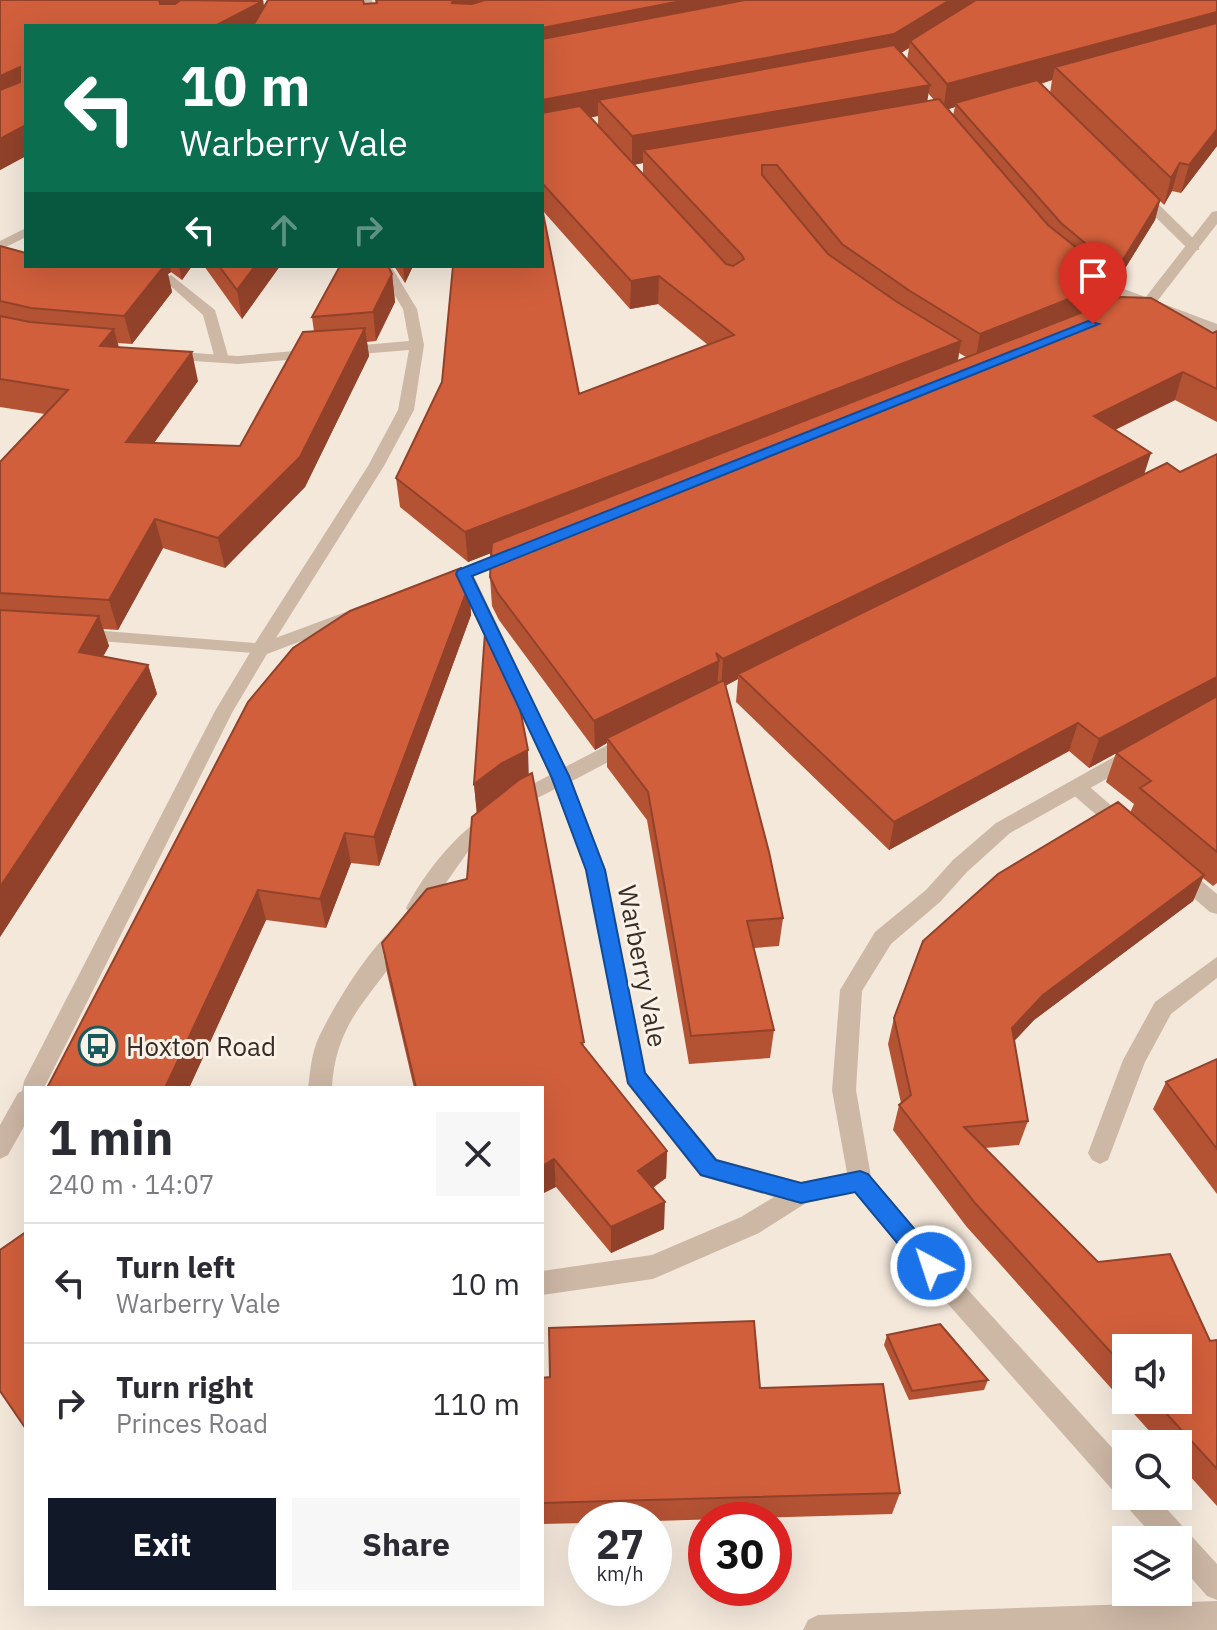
<!DOCTYPE html>
<meta charset="utf-8">
<style>
:root{--surface:#fff;--page:#f7f7f7;--text:#2b2b33;--muted:#7c7c81;--line:#e1e1e2;--accent:#111827}
body{margin:0;font-family:"IBM Plex Sans",sans-serif;background:var(--page);color:var(--text);height:100vh;display:flex;flex-direction:column;font-size:30px;white-space:nowrap}
*{box-sizing:border-box;margin:0}
p{font-size:26px;color:var(--muted)}
.icon{flex:none;width:44px;height:44px;fill:none;stroke:currentColor;stroke-width:2;stroke-linecap:round;stroke-linejoin:round}
.map{position:relative;flex:1;overflow:hidden}
.panel{position:absolute;left:24px;top:1086px;width:520px;height:520px;display:flex;flex-direction:column;background:var(--surface);border-radius:0px;box-shadow:0 8px 32px #0002}
.panel>*{flex:none}
.hud{position:absolute;left:24px;top:24px;width:520px;height:244px;border-radius:0px;box-shadow:0 8px 32px #0002;background:#0b6e4f;color:#fff;overflow:hidden}
.controls{position:absolute;left:1112px;top:1334px;display:grid;gap:16px}
.controls a{display:grid;place-items:center;width:80px;height:80px;border-radius:0px;background:var(--surface);box-shadow:0 8px 32px #0002;font-size:40px}
.speed{position:absolute;left:568px;top:1502px;display:flex;gap:16px;font-size:40px;font-weight:700;text-align:center}
.speed>*{display:grid;place-content:center;width:104px;height:104px;border-radius:50%;background:var(--surface);box-shadow:0 8px 32px #0002;line-height:1}
.speed small{font-size:20px;font-weight:400}
.speed .limit{border:12px solid #d22;background:#fff;color:#111}
.pin{position:absolute;display:grid;place-items:center;width:68px;height:68px;color:#fff;margin:-82px -34px;border-radius:50% 50% 50% 0;rotate:-45deg;box-shadow:0 0 8px #0007}
.pin .icon{rotate:45deg}
.me{position:absolute;width:88px;margin:-44px;rotate:320deg;stroke-linejoin:round;filter:drop-shadow(0 0 6px #0008)}
.turn{display:flex;align-items:center;gap:28px;height:168px;padding:0 24px;font-size:36px}
.turn .icon{width:104px;height:104px;stroke-width:2.5}
.turn b{display:block;font-size:56px;line-height:68px}
.lanes{display:flex;align-items:center;height:76px;padding:0 24px;background:#0003;justify-content:center;gap:40px;direction:ltr}
.lanes .off{opacity:.35}
.round{display:grid;place-items:center;flex:none;width:84px;height:84px;border-radius:0px;background:var(--page)}
.headline{display:flex;align-items:center;justify-content:space-between;height:136px;padding:0 24px}
h1{font-size:48px;font-weight:700;line-height:60px}
.button{display:flex;gap:16px;margin-top:auto;padding:16px 24px}
.button a{flex:1;height:92px;border-radius:0px;background:var(--accent);color:#fff;font-size:32px;font-weight:700;line-height:92px;text-align:center}
.button a+a{background:var(--page);color:var(--text)}
ul{padding:0;list-style:none}
li{display:flex;align-items:center;gap:24px;height:120px;padding:0 24px;border-top:2px solid var(--line)}
li div{flex:1}
li b{display:block;font-size:30px}
li em{font-style:normal}
.map>svg:first-child{display:block}
.lines{fill:none;stroke-linecap:round;stroke-linejoin:round}
.service{fill:#cdb7a5;fill-rule:evenodd}
.minor{fill:#cdb7a5;fill-rule:evenodd}
.tertiary{fill:#cdb7a5;fill-rule:evenodd}
.wall{fill:#b45234;fill-rule:evenodd}
.shaded-wall{fill:#92422a}
.building{fill:#d15f3c;stroke:#92422a;stroke-width:2}
.route{fill:#1a73e8;stroke:#114b97;stroke-width:2}
.labels{text-anchor:middle;dominant-baseline:central;stroke-width:6;stroke-linejoin:round;paint-order:stroke}
.street-label{font-size:26px;fill:#382c27;stroke:#fbf2e7}
.poi-label{font-size:26px;fill:#382c27;stroke:#fbf2e7;text-anchor:start}
</style>
<div class="map">
<svg width="1217" height="1630" viewBox="0 0 1217 1630">
<rect width="100%" height="100%" fill="#f4e8db"/>
<g class="lines">
<path class="service" d="M26 228V237L0 250V241Z
M171 275 215 310 229 359 227 362 222 363 215 359 203 315 166 282 164 279Z
M1077 780 1084 782 1129 821 1132 826 1129 831H1115L1070 792 1067 787 1070 782Z
M1177 864 1184 866 1217 894V914L1210 912 1170 878 1167 872 1170 866Z
M1217 957V978L1171 1014 1145 1062 1108 1160 1100 1164 1092 1160 1088 1153 1123 1060 1155 1002Z"/>
<path class="minor" d="M362 0H372L377 26H367Z
M1135 191H1145L1199 244V250H1189L1135 197Z
M377 266H391L417 309 424 345 414 410 384 466 266 654 74 639 71 635 80 629 255 643 368 466 398 410 409 350 238 364 165 359 158 355 165 351 238 356 409 341 403 309Z
M1087 275 1217 324V333L1082 282V276Z
M464 568 473 574 565 767 623 737 630 735 640 742 637 747 572 781 606 870 646 1073 717 1159 801 1182 847 1173 832 1090 840 990 875 932 926 890 953 860 996 823 1128 749H1142L1145 754 1142 759 1010 833 967 872 940 902 891 944 862 991 856 1090 871 1177 958 1279 1126 1463V1496H1155L1217 1564V1600L1207 1596 1178 1563V1540H1157L1126 1506 1122 1496 1116 1494 940 1295 855 1193 806 1203 759 1233 653 1279 542 1295V1271L652 1255 741 1217 774 1197 700 1176 627 1084 586 870 555 789 520 807 474 843 424 914 417 916 410 914 406 908C441 843 486 807 550 775L455 574Z
M399 927 407 929 410 935C379 993 336 1014 332 1088H308C310 1073 311 1059 316 1044 325 1020 376 934 399 927Z"/>
<path class="tertiary" d="M1217 211V224L1155 304 1134 312H1124V306L1145 298 1212 212Z
M516 549 524 554 522 558 443 588 437 590 428 584 431 580Z
M351 610 360 616 357 620 267 654 233 711 44 1088H26V1123L8 1155 0 1159V1125L18 1093 22 1091 24 1081 215 711 254 646Z
M1217 1601V1630H803L808 1620 818 1615Z"/>
</g>
<path class="wall" d="M0 0 263 1 264 7 364 4 376 3V0H1217V146L1181 193 1172 191 1164 205 1160 201 1155 220 1116 283 1112 281 1108 296 1103 304 1213 333 1217 331V422L1175 400 1115 430 1144 474 1180 472 1217 454V883L1213 886 1203 878 1193 901 1034 1020 1014 1041 1028 1121 1019 1145 985 1148 1098 1262 1210 1341 1217 1340V1506L1178 1463V1444H1161L966 1226 893 1130 899 1105 901 1103 888 1044 894 1018 1130 813 1134 804 1106 782 1116 753 1089 768 1069 751 889 850 736 702 738 679 725 686 783 918 779 946 754 948 774 1030 770 1058 689 1064 647 820 607 767V743L595 750 499 620 492 606 490 577 491 553 468 562 400 507 396 478 442 382 542 266V26H26V156L0 170ZM909 48 907 60 901 53ZM1052 80 1050 93 1041 84ZM928 93 934 100 927 101ZM955 107 953 115 948 109ZM598 116V125L590 117ZM643 163V174L634 165ZM543 211 630 309 658 304 708 345 579 394ZM959 353 966 357 958 361ZM1126 1348 1178 1400H1126Z
M0 246 26 266H192L182 280 171 272 168 274 172 292 132 344 118 343 119 348 198 381 154 443 240 446 314 332 312 317 392 274 395 302 376 341 367 342 369 356 305 487 225 568 163 548 118 630 103 629 109 646 103 656 148 665 157 694 0 937V462L45 414 0 407Z
M204 266H280L242 319Z
M394 266H413L405 283Z
M469 585 471 615 379 866 351 863 326 928 266 920 189 1088H47Z
M529 774 584 1046 667 1151 666 1178 653 1188 664 1229 611 1253 556 1187 542 1088H414L387 973 382 943 467 879 477 813 474 784Z
M1217 1059V1194L1153 1109 1166 1082Z
M887 1335 988 1380 984 1390 909 1400 884 1345Z
M542 1378 760 1388 900 1493 892 1514 654 1521 586 1520V1523L542 1524Z"/>
<path class="shaded-wall" d="M159 0H192L164 23Z
M453 0H529L455 23Z
M686 0H809L542 54V28Z
M950 0H987L910 41 909 48 891 59 598 100V116L542 127V100Z
M1217 0V35L1055 67 1052 80 958 106 955 103V107L943 111 947 84Z
M263 1 267 26H215Z
M20 67 26 91 0 106V76Z
M930 85 925 114 643 150V163L632 165V136Z
M26 125V156L0 170V139Z
M1217 129V146L1181 193 1189 165Z
M1180 163 1172 191 1164 205 1171 178Z
M1160 200 1155 220 1116 283 1121 263Z
M158 266H170L171 272 168 274 172 292 132 344 124 316Z
M179 266H192L182 280Z
M255 266H280L242 319 237 290Z
M403 266H413L405 283Z
M1116 267 1108 296 1097 314 975 362 980 334Z
M392 274 395 302 376 341 373 312Z
M659 276 658 304 630 309 631 281Z
M365 328 369 356 305 487 225 568 218 538Z
M114 329 121 358 100 346Z
M961 341 956 370 468 562 465 532Z
M192 352 198 381 134 471 126 442Z
M1183 372 1175 400 1086 444 1094 416Z
M1151 453 1142 481 738 674V679L721 688 723 659Z
M155 519 163 548 118 630 109 600Z
M469 585 471 615 379 866 374 837Z
M99 616 109 646 89 682 79 652Z
M719 661 717 690 607 738V743L595 750 594 721Z
M148 665 157 694 0 937V887Z
M1217 677V699L1089 768 1099 739Z
M1078 723 1069 751 889 850 894 822Z
M528 750 529 782 477 816 474 784 502 763Z
M345 833 351 863 326 928 320 899Z
M1204 875 1193 901 1034 1020 1003 1053 1012 1028 1043 995Z
M258 890 266 920 189 1088H165Z
M667 1151 666 1178 637 1198 638 1171Z
M554 1159 556 1187 542 1194V1166Z
M665 1202 664 1229 611 1253V1227Z"/>
<path class="building" d="M0 0H159L160 4H175L181 0 263 1 215 26H26V125L0 139V90L20 82V67L0 76Z
M268 0H363L364 4 377 3 376 0H453L452 3 472 4 485 0H686L542 28V26H253Z
M745 0H950L894 34 542 100V39Z
M976 0H1217V12L947 84 910 41Z
M1217 23V129L1189 165 1180 163 1171 178 1055 67Z
M894 45 930 85 632 136 598 100Z
M1037 80 1160 200 1121 263 1103 258 1061 223 955 103Z
M939 99 1048 225 1092 260 1116 267 1104 285 980 334 910 291 842 244 777 165H762V175L828 254 897 302 961 341 465 532 396 478 442 382 453 266H542V208L579 394 734 335 659 276 631 281 542 183V113L580 106 726 264 733 266 744 259 741 254 643 150Z
M0 246 26 253V266H164L124 316 31 308 0 301Z
M219 266H255L237 290Z
M340 266H388L392 274 373 312 312 317Z
M1121 297 1151 298 1213 333 1217 331V389L1183 372 1094 416 1151 453 723 659 716 653 719 661 594 721 497 592 490 577 491 559 495 557 491 555 492 543Z
M0 316 30 322 114 329 100 346 192 352 126 442 240 446 303 332 365 328 300 457 218 538 155 519 109 600 0 593V462L68 390 0 379Z
M1217 454V677L1099 739 1078 723 894 822 738 674 1167 463 1180 472Z
M461 568 469 585 374 837 345 833 320 899 258 890 165 1088H47L248 702 293 648 350 611Z
M0 610 99 616 79 652 148 665 0 887Z
M486 619 514 677 528 750 502 763 474 784Z
M724 680 769 852 783 918 747 921 774 1030 691 1036 648 792 607 738Z
M1217 696V852L1140 788 1151 781 1116 753Z
M532 773 584 1042 581 1043 667 1151 638 1171 665 1202 611 1227 554 1159 542 1166V1088H416L382 943 427 889 467 879 472 817 520 779Z
M1118 802 1204 875 1043 995 1012 1028 1028 1121 964 1127 1098 1262 1170 1254 1210 1341 1217 1340V1469L1154 1400H1178V1348H1126V1369L975 1203 899 1105 911 1095 894 1018 923 941 998 874Z
M1217 1059V1149L1166 1082Z
M26 1232V1429L0 1391V1250Z
M754 1321 760 1388 883 1384 900 1493 542 1503V1378L550 1377 549 1328Z
M940 1324 988 1380 912 1391 887 1335Z"/>
<path class="route" d="M1088 321 1099 324 472 576 569 776 605 870 645 1073 716 1160 801 1183 860 1171 868 1174 939 1258 942 1266 939 1274 931 1277 923 1274 855 1192 801 1203 701 1175 628 1083 586 870 551 776 456 574 458 570Z"/>
<defs>
<symbol id="bus-ring" viewBox="-11 -11 22 22"><circle r="9.5" fill="#fbf2e7" stroke="#195a5e" stroke-width="1.5"/><path d="M-5-6H5V4H4V6H2V4H-2V6H-4V4H-5ZM-3.5-4V0h7V-4ZM-3.5 1.2v1.5H-2V1.2ZM2 1.2v1.5H3.5V1.2Z" fill="#195a5e"/></symbol>
</defs>
<g fill-rule="evenodd">
<use href="#bus-ring" x="76" y="1024" width="44" height="44"/>
</g>
<g class="labels">
<g class="street-label">
<text transform="translate(643 966) rotate(79)">Warberry Vale</text>
</g>
<g class="poi-label">
<text x="126" y="1046">Hoxton Road</text>
</g>
</g>
</svg>
<div class="controls">
<a><svg class="icon" aria-label="sound" viewBox="0 0 24 24"><path d="M4 9h4l5-4v14l-5-4H4zM17 9q2 3 0 6"/></svg></a>
<a><svg class="icon" aria-label="search" viewBox="0 0 24 24"><circle cx="10" cy="10" r="6"/><path d="M15 15l6 6"/></svg></a>
<a><svg class="icon" aria-label="layers" viewBox="0 0 24 24"><path d="M12 4l9 5-9 5-9-5zM3 14l9 5 9-5"/></svg></a>
</div>
<div class="speed"><div>27<small>km/h</small></div><div class="limit">30</div></div>
<div class="pin" style="left:1093px;top:324px;background:#d93025"><svg class="icon" aria-label="arrive" viewBox="0 0 24 24"><path d="M6 21V4h12l-3 4 3 4H6"/></svg></div>
<svg class="me" style="left:931px;top:1266px" viewBox="-20 -20 40 40"><circle r="17" fill="#1a73e8" stroke="#fff" stroke-width="3"/><path d="M0-11L8 9 0 5-8 9z" fill="#fff"/></svg>
<div class="hud">
<div class="turn"><svg class="icon" aria-label="left" viewBox="0 0 24 24"><path d="M17 20v-9H6M10 6l-5 5 5 5"/></svg><div><b>10 m</b>Warberry Vale</div></div>
<div class="lanes"><svg class="icon" aria-label="left" viewBox="0 0 24 24"><path d="M17 20v-9H6M10 6l-5 5 5 5"/></svg><svg class="icon off" aria-label="ahead" viewBox="0 0 24 24"><path d="M12 20V5M6 11l6-6 6 6"/></svg><svg class="icon off" aria-label="right" viewBox="0 0 24 24"><path d="M7 20v-9h11M14 6l5 5-5 5"/></svg></div>
</div>
<section class="panel">
<div class="headline"><div><h1>1 min</h1><p>240 m · 14:07</p></div><a class="round"><svg class="icon" aria-label="close" viewBox="0 0 24 24"><path d="M6 6l12 12M18 6L6 18"/></svg></a></div>
<ul>
<li><svg class="icon" aria-label="left" viewBox="0 0 24 24"><path d="M17 20v-9H6M10 6l-5 5 5 5"/></svg><div><b>Turn left</b><p>Warberry Vale</p></div><em>10 m</em></li>
<li><svg class="icon" aria-label="right" viewBox="0 0 24 24"><path d="M7 20v-9h11M14 6l5 5-5 5"/></svg><div><b>Turn right</b><p>Princes Road</p></div><em>110 m</em></li>
</ul>
<div class="button"><a>Exit</a><a>Share</a></div>
</section>
</div>
